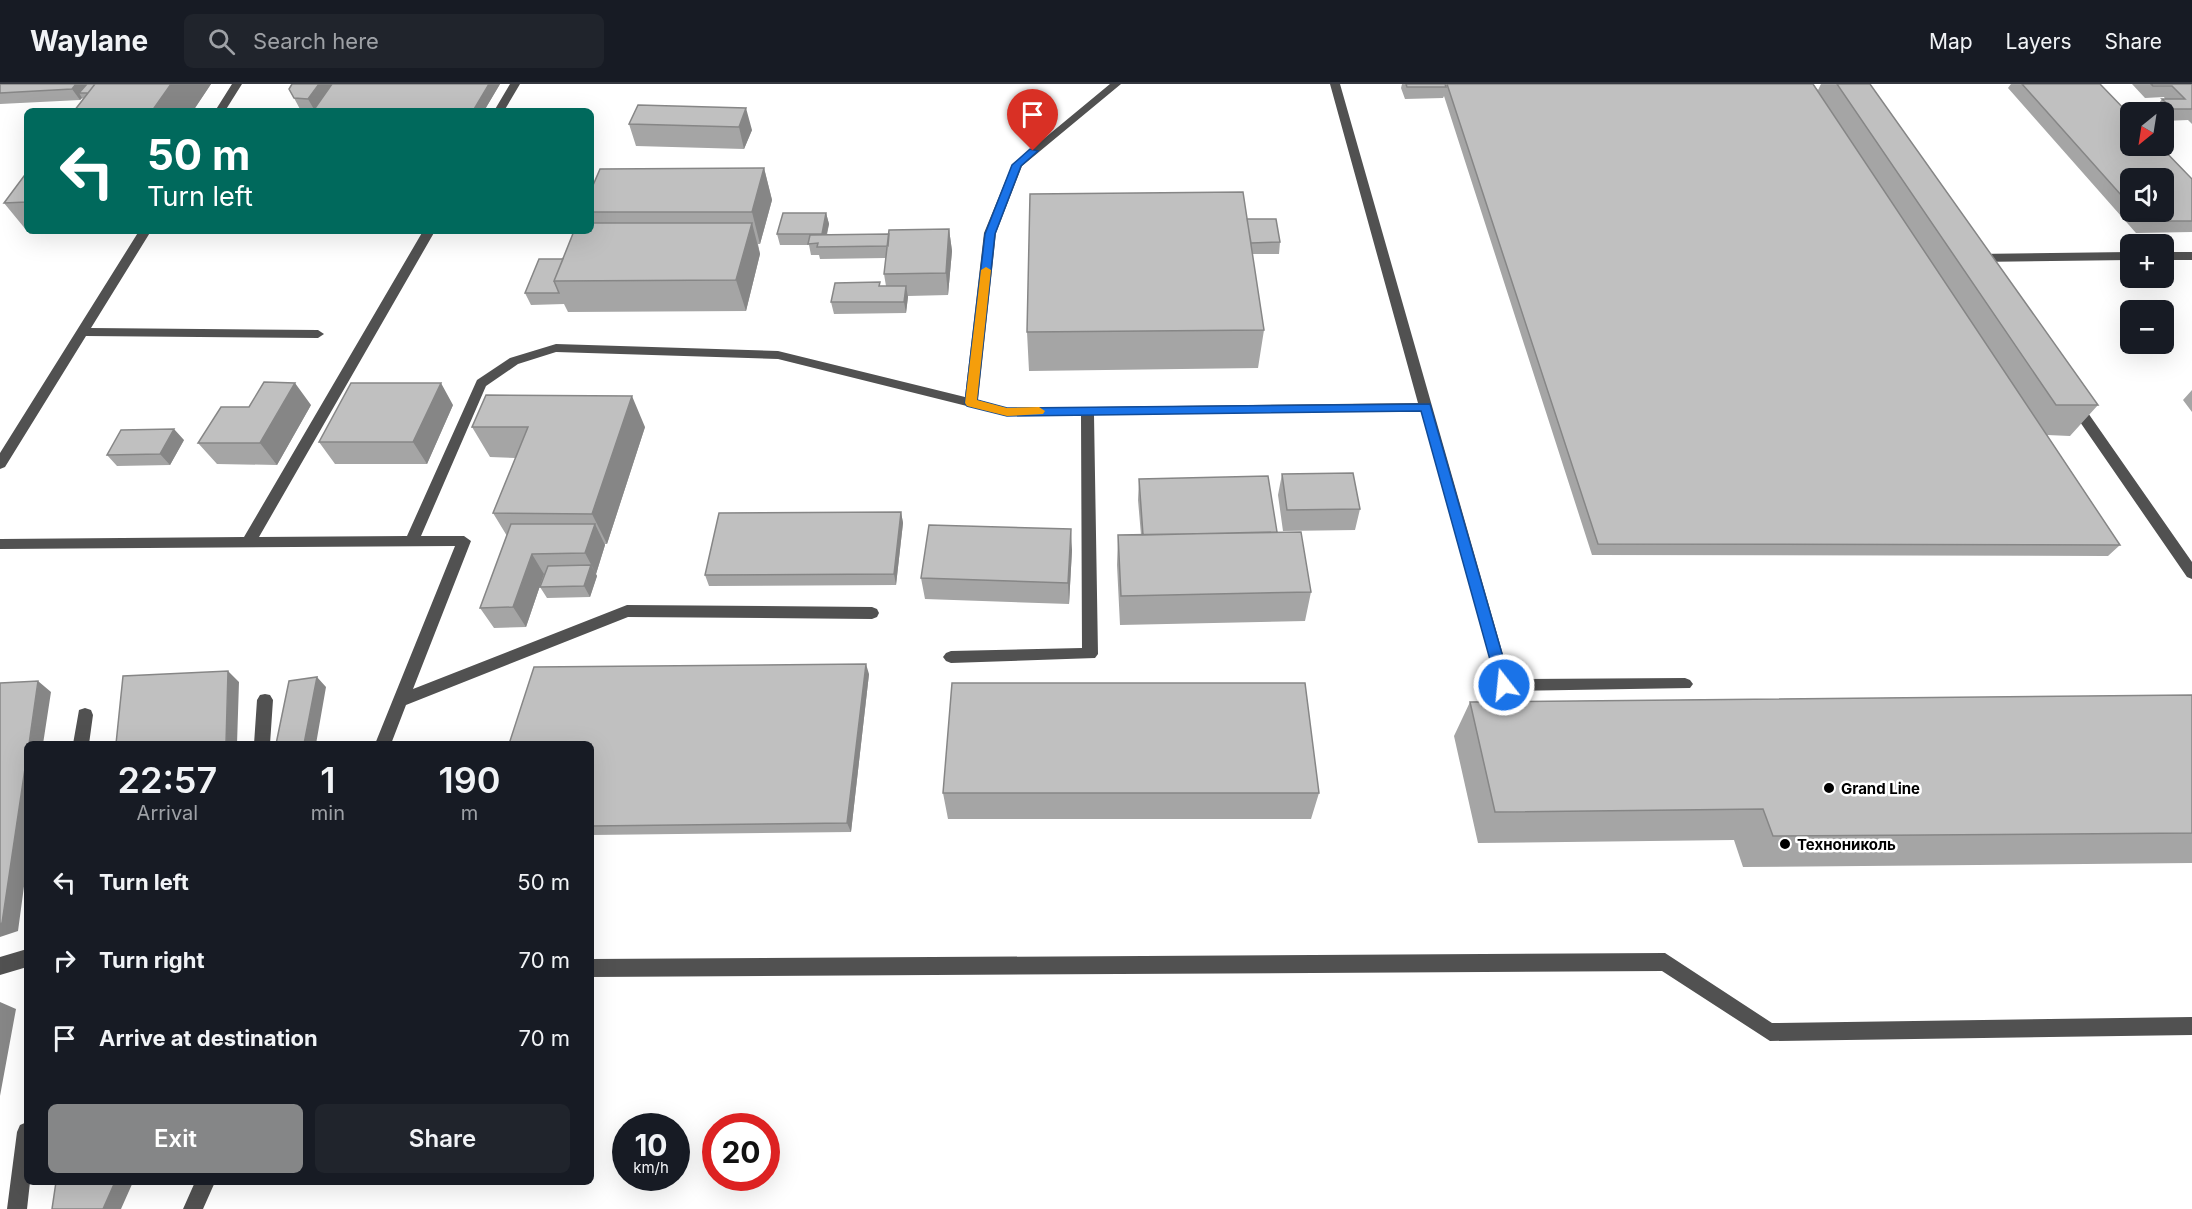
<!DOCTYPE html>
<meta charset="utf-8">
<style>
:root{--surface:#171b24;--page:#20242c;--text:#f1f3f6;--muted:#9ea1a6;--line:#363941;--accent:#858687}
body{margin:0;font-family:Inter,sans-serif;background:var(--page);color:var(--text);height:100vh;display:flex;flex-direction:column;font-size:22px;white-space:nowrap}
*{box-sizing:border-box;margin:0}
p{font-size:20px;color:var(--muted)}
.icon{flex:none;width:33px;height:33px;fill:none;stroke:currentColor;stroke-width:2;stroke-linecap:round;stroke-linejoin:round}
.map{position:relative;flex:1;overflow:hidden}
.panel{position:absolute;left:24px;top:657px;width:570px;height:444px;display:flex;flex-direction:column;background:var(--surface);border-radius:9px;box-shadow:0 6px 24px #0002}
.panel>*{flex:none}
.hud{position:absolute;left:24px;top:24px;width:570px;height:126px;border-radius:9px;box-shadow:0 6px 24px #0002;background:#00695c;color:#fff;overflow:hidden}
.needle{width:39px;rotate:210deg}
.buttons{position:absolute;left:2120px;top:18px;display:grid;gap:12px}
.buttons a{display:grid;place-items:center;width:54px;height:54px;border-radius:9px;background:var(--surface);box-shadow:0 6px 24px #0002;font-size:30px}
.speed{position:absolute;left:612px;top:1029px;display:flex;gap:12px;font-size:30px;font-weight:700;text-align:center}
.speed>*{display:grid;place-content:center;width:78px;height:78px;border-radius:50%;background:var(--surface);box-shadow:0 6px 24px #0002;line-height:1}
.speed small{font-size:15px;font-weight:400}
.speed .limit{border:9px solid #d22;background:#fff;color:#111}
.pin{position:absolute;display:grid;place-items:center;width:51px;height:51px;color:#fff;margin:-62px -26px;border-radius:50% 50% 50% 0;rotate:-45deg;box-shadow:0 0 6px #0007}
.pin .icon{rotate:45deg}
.me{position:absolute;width:66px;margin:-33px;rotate:344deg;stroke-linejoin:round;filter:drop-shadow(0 0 4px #0008)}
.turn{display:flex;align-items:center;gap:21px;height:126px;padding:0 24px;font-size:27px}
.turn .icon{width:78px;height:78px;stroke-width:2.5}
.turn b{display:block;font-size:42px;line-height:51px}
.eta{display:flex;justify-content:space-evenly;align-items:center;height:102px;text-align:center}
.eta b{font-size:36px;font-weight:600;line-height:42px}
.button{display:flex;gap:12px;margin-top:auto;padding:12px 24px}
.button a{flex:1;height:69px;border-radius:9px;background:var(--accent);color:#fff;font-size:24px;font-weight:600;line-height:69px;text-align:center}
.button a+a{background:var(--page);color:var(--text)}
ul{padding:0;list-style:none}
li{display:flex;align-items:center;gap:18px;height:78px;padding:0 24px}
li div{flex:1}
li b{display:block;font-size:22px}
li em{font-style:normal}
header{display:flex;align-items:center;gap:36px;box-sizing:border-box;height:84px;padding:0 30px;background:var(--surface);border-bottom:2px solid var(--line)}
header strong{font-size:28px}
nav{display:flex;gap:33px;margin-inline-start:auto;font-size:21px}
.search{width:420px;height:54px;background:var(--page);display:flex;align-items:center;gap:15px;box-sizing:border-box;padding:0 21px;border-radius:9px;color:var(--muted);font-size:22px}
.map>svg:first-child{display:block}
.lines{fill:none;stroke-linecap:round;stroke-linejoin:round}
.minor{fill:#515151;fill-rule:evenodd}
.wall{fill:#a5a5a5;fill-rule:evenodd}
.shaded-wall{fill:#868686}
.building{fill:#c0c0c0;stroke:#868686;stroke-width:1.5}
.route{fill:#1a73e8;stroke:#114b97;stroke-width:1.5}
.slow{fill:#f59e0b}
.poi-dot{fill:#000;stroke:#fff;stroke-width:2}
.labels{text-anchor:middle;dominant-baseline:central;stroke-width:5;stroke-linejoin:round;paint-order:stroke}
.poi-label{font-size:15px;font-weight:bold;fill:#000;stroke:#fff;text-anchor:start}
</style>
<header>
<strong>Waylane</strong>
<div class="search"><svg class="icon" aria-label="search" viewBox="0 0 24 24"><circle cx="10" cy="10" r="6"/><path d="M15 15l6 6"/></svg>Search here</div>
<nav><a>Map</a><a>Layers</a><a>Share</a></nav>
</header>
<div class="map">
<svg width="2192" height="1125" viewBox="0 0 2192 1125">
<rect width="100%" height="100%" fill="#fff"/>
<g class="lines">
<path class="minor" d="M232 0H242L225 27H215Z
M510 0H520L504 27H494Z
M1110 0H1121L1022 82 996 149 978 316 1007 324 1418 319 1330 0H1340L1510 595 1685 594 1690 596 1693 600 1690 604 1504 607 1499 605 1421 327 1094 331 1098 570 1095 574 951 579 946 577 943 573 946 569 951 567 1082 564 1081 332H1007L778 275 556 268 518 280 486 302 421 452H464L471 457 413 605 627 521 872 523 877 525 879 529 877 533 872 535 628 533 406 621 391 660H375L455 462 0 465V455L244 453 423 147H435L259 453 407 452 477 296 510 274 556 260 778 267 965 313 984 149 1012 81Z
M139 147H151L91 244 318 246 324 250 318 254 86 252 5 383 0 385V369Z
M2130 168V176L1975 178 1969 174 1975 170Z
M2163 168H2192V176H2163Z
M2074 315 2079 316 2192 478V495L2187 493 2069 322 2068 319Z
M265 610 270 611 273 616 270 660H254L257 616 260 611Z
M85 624 91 626 93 631 89 660H73L79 626Z
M27 865V883L0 891V873Z
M1665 869 1772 939 2192 933V951L1770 957 1662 887 591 893V875Z
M27 1038V1098H30L27 1125H7L17 1048 20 1041Z
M195 1098H215L203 1125H183Z"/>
</g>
<path class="wall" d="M0 0H211L193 27H74L83 15 82 14 80 16 0 20Z
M292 0H500L484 27H301L294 14Z
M1402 0H1813L1818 6 1821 0H1870L2098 321 2070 352 2047 351 2120 461 2108 472 1592 471 1444 12 1443 14 1405 15 1401 4Z
M2011 0H2100L2192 95V148L2136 149 2008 4ZM2130 94 2163 128H2130Z
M2132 0H2192V40L2188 36 2164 37 2163 36V28H2156L2154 26 2162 15H2165L2164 13 2145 14Z
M638 21 752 46 744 65 636 62 629 40Z
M764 84 772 116 760 160H758L760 170 746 227 568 228 564 220 531 221 525 209 591 147V106Z
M27 88V147L4 119Z
M826 129 829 140 827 151 889 150 949 145 952 167 948 211 908 212 906 229 834 230 831 218 880 202H886L884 190 886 174 820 175 819 171H811L809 161H780L777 150Z
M1247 135 1280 158 1279 170H1252L1264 246 1258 284 1029 287 1027 248Z
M27 147H93L30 150Z
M245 147H390V148L247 149Z
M2192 306V328L2183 316Z
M311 321 277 381 217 380 198 359Z
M453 321 427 380H335L319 358Z
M472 343H645L607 460H605V461L596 490 597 492 590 513 547 514 540 503 544 490 526 543 494 544 480 524 507 452 493 429 516 374 490 373Z
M184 356 170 381 117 382 107 371Z
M1282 390 1360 425 1355 446 1283 447 1278 411Z
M1139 395 1277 448 1311 508 1305 537 1120 541 1117 481 1118 451H1141L1138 416Z
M901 428 903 439 896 501 709 502 705 491Z
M1072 466 1069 520 925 515 921 494Z
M869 590 851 748 591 751V660Z
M2192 611V779L1743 783 1734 756 1478 759 1454 652 1470 618Z
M943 709H1319L1311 735H948Z"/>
<path class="shaded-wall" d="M76 0H93L79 9 82 14 80 16 72 5Z
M171 0H211L193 27H152Z
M319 0H345L315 27 308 15Z
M489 0H500L484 27H473Z
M746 24 752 46 744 65 739 43Z
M764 84 772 116 760 160 752 128Z
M826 129 829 140 824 161 822 150Z
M752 139 760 170 746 227 736 196Z
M949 145 952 167 948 211 946 189Z
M906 202 908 213 906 229 904 218Z
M295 299 311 321 277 381 260 359Z
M441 299 453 321 427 380 413 358Z
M632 312 645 343 607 460 592 430Z
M174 345 184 356 170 381 160 370Z
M901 428 903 439 896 501 894 490Z
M595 440 605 461 596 490 585 469Z
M1071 445 1072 466 1069 520 1068 499Z
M532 470 544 490 526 543 513 523Z
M591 481 597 492 590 513 584 502Z
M866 580 869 590 851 748 847 739Z
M228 587 239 598 237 660H226Z
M317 593 326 603 316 660H304Z
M38 597 51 608 43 660H29Z
M27 671V780L18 847 0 853V840Z
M0 918 16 925 0 1012Z
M115 1098H133L121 1125H103Z"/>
<path class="building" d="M0 0H76L72 5 0 9Z
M87 0H95L88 9H79Z
M95 0H171L152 27H74Z
M292 0H319L308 15 294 14 289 5Z
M332 0H489L473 27H313Z
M1406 0H1445L1446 3H1407Z
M1447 0H1813L2120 461 1598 460Z
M1837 0H1870L2098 321H2056Z
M2022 0H2100L2130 31V62H2160L2192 95V137H2145L2136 128H2163V94H2130V121Z
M2151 0H2192V25H2173L2162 15H2185L2172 2H2153Z
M638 21 746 24 739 43 629 40Z
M764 84 752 128H591V106L600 85Z
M27 88V118L4 119Z
M1243 108 1264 246 1027 248 1030 110Z
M783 129H826L822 150H777Z
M1247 135H1276L1280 158 1251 159Z
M591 139H752L736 196 554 197 574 147H591Z
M949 145 946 189 884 190 889 146Z
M889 150 888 162 817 163 818 159 808 160 810 151Z
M539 175H563L554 197 559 209H525Z
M880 198 879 202H906L904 218H831L835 199Z
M264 298 295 299 260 359H198L221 323H249Z
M351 299H441L413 358H319Z
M486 311 632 312 592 430 493 429 528 343H472Z
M174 345 160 370 107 371 121 346Z
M1353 389 1360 425 1287 426 1282 390Z
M1268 392 1277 448 1143 451 1139 395Z
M901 428 894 490 705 491 719 429Z
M511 440H595L585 469 532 470 513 523 480 524Z
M929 441 1071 445 1068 499 921 494Z
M1301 448 1311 508 1121 512 1118 451Z
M591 481 584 502 540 503 548 482Z
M866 580 847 739 591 742V660H509L534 583Z
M228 587 226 660H116L123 592Z
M317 593 304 660H276L289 597Z
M38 597 29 660H27V671L2 839 0 840V599Z
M952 599H1305L1319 709H943Z
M2192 611V749L1773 752 1763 725 1495 728 1470 618Z
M56 1098H115L103 1125H52Z"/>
<path class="route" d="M1030 65 1038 67 1021 82 995 150 977 316 1007 324 1430 320 1511 601 1509 605H1499L1497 601 1421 327 1007 332 967 322 965 319 985 150 1012 81Z"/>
<path class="slow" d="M986 183 991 186 977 316 1007 324 1039 323 1045 327 1043 330 1007 332 967 322 965 319 981 186Z"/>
<g class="poi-dot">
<circle cx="1829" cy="704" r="6"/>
<circle cx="1785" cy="760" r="6"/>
</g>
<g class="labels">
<g class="poi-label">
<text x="1841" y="704">Grand Line</text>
<text x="1797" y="760">Технониколь</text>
</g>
</g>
</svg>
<div class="buttons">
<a><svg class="needle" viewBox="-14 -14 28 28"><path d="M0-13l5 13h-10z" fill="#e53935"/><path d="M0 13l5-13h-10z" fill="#9ea1a6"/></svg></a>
<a><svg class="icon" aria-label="sound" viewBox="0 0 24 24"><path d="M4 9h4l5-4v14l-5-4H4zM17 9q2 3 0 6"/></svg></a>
<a>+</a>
<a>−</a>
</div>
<div class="speed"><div>10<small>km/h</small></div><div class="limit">20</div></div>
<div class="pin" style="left:1033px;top:67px;background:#d93025"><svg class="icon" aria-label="arrive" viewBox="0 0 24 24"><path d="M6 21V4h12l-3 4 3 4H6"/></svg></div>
<svg class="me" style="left:1504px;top:601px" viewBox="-20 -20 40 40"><circle r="17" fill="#1a73e8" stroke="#fff" stroke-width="3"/><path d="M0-11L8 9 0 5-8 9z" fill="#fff"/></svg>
<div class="hud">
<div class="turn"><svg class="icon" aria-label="left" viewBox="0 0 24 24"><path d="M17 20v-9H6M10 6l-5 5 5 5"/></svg><div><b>50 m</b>Turn left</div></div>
</div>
<section class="panel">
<div class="eta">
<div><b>22:57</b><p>Arrival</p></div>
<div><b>1</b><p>min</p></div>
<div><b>190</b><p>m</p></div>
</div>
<ul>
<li><svg class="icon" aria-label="left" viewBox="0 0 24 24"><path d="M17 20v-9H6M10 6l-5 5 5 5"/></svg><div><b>Turn left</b></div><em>50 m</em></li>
<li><svg class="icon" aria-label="right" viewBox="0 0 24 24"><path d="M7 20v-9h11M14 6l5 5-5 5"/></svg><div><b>Turn right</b></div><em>70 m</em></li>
<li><svg class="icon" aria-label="arrive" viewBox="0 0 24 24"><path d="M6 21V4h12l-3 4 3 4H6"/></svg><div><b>Arrive at destination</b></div><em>70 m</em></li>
</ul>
<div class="button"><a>Exit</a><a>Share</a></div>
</section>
</div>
